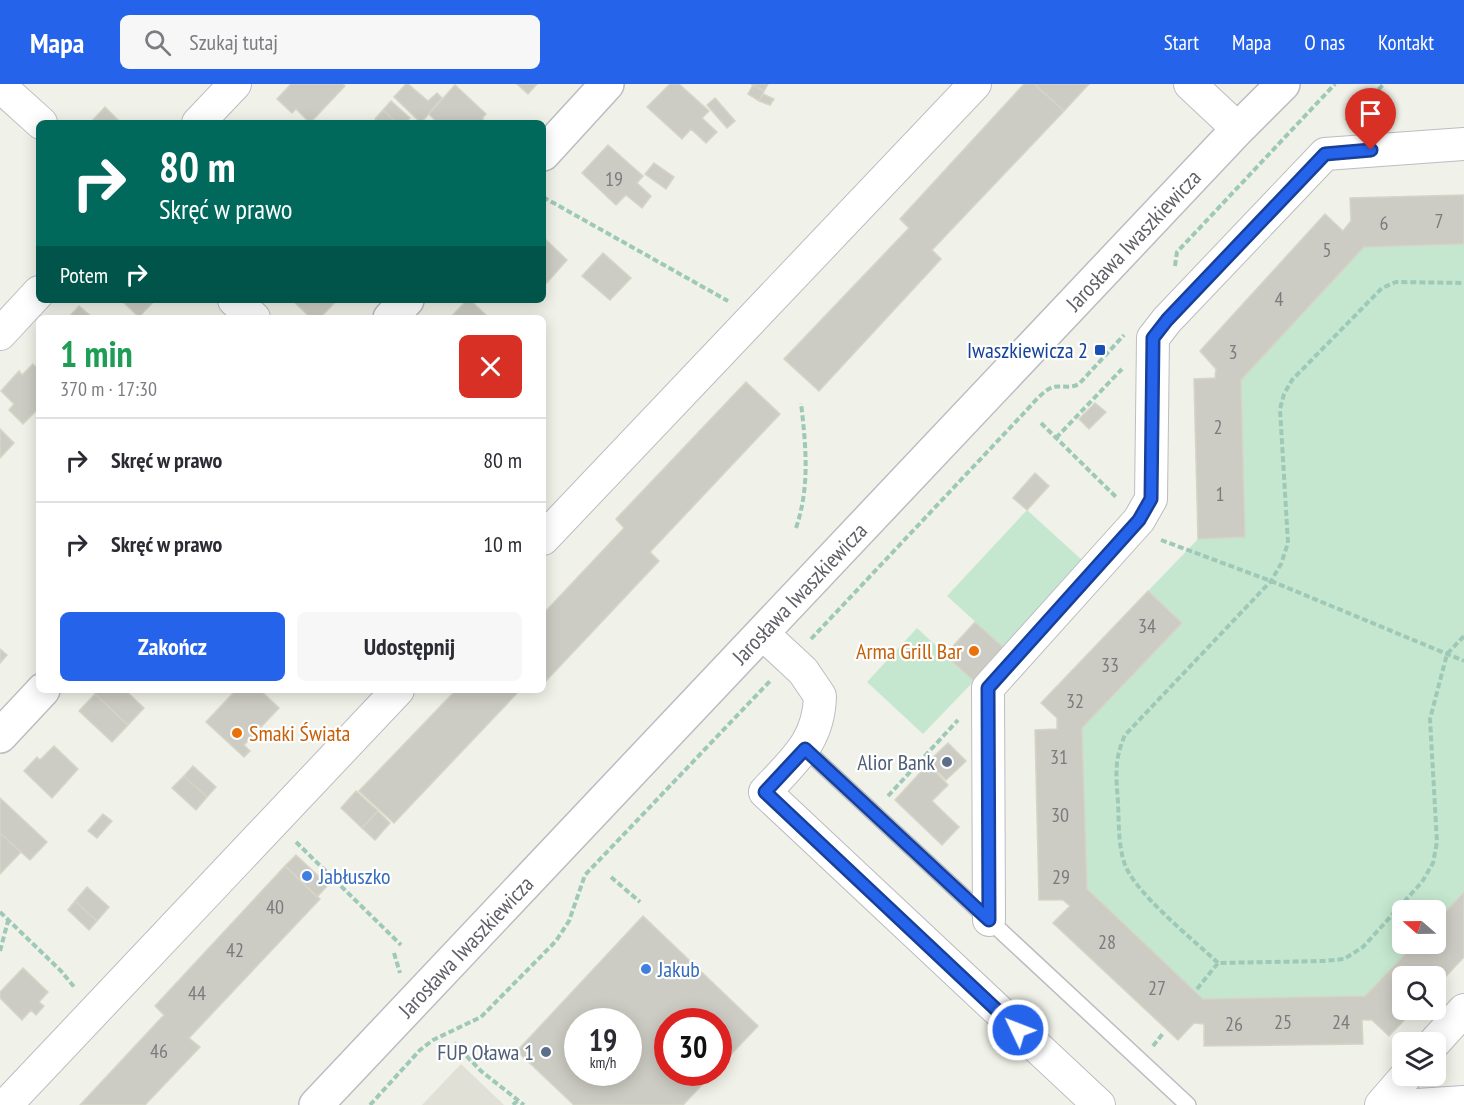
<!DOCTYPE html>
<html lang="pl">
<meta charset="utf-8">
<style>
:root{--surface:#fff;--page:#f7f7f7;--text:#2b2b33;--muted:#7c7c81;--line:#e1e1e2;--accent:#2563eb}
body{margin:0;font-family:"PT Sans Narrow",sans-serif;background:var(--page);color:var(--text);height:100vh;display:flex;flex-direction:column;font-size:22px;white-space:nowrap}
*{box-sizing:border-box;margin:0}
p{font-size:20px;color:var(--muted)}
.icon{flex:none;width:33px;height:33px;fill:none;stroke:currentColor;stroke-width:2;stroke-linecap:round;stroke-linejoin:round}
.map{position:relative;flex:1;overflow:hidden}
.drawer{position:absolute;left:36px;top:231px;width:510px;height:378px;display:flex;flex-direction:column;background:var(--surface);border-radius:9px;box-shadow:0 3px 15px #0003}
.drawer>*{flex:none}
.hud{position:absolute;left:36px;top:36px;width:510px;height:183px;border-radius:9px;box-shadow:0 3px 15px #0003;background:#00695c;color:#fff;overflow:hidden}
.needle{width:39px;rotate:290deg}
.tools{position:absolute;left:1392px;top:816px;display:grid;gap:12px}
.tools a{display:grid;place-items:center;width:54px;height:54px;border-radius:9px;background:var(--surface);box-shadow:0 3px 15px #0003;font-size:30px}
.speed{position:absolute;left:564px;top:924px;display:flex;gap:12px;font-size:30px;font-weight:700;text-align:center}
.speed>*{display:grid;place-content:center;width:78px;height:78px;border-radius:50%;background:var(--surface);box-shadow:0 3px 15px #0003;line-height:1}
.speed small{font-size:15px;font-weight:400}
.speed .limit{border:9px solid #d22;background:#fff;color:#111}
.pin{position:absolute;display:grid;place-items:center;width:51px;height:51px;color:#fff;margin:-62px -26px;border-radius:50% 50% 50% 0;rotate:-45deg;box-shadow:0 0 6px #0007}
.pin .icon{rotate:45deg}
.me{position:absolute;width:66px;margin:-33px;rotate:313deg;stroke-linejoin:round;filter:drop-shadow(0 0 4px #0008)}
.turn{display:flex;align-items:center;gap:21px;height:126px;padding:0 24px;font-size:27px}
.turn .icon{width:78px;height:78px;stroke-width:2.5}
.turn b{display:block;font-size:42px;line-height:51px}
.then{display:flex;align-items:center;height:57px;padding:0 24px;background:#0003;gap:12px;font-size:22px}
.round{display:grid;place-items:center;flex:none;width:63px;height:63px;border-radius:9px;background:var(--page)}
.overview{display:flex;align-items:center;justify-content:space-between;height:102px;padding:0 24px}
h1{font-size:36px;font-weight:700;line-height:45px;color:#1e9e55}
.button{display:flex;gap:12px;margin-top:auto;padding:12px 24px}
.button a{flex:1;height:69px;border-radius:9px;background:var(--accent);color:#fff;font-size:24px;font-weight:700;line-height:69px;text-align:center}
.button a+a{background:var(--page);color:var(--text)}
ul{padding:0;list-style:none}
li{display:flex;align-items:center;gap:18px;height:84px;padding:0 24px;border-top:2px solid var(--line)}
li div{flex:1}
li b{display:block;font-size:22px}
li em{font-style:normal}
header{display:flex;align-items:center;gap:36px;box-sizing:border-box;height:84px;padding:0 30px;background:var(--accent);color:#fff}
header strong{font-size:28px}
nav{display:flex;gap:33px;margin-inline-start:auto;font-size:21px}
.search{width:420px;height:54px;background:var(--page);display:flex;align-items:center;gap:15px;box-sizing:border-box;padding:0 21px;border-radius:9px;color:var(--muted);font-size:22px}
.map>svg:first-child{display:block}
.education{fill:#e0e0d6}
.green{fill:#c5e7cf}
.building{fill:#ccccc4;stroke:#d5d5c6;stroke-width:1.5;fill-rule:evenodd}
.lines{fill:none;stroke-linecap:round;stroke-linejoin:round}
.service-casing{stroke:#bcbdc2;stroke-width:18}
.minor-casing{stroke:#bcbdc2;stroke-width:34}
.tertiary-casing{stroke:#bcbdc2;stroke-width:36}
.path{stroke:#9ec8b7;stroke-width:4;stroke-dasharray:6 3;stroke-linecap:butt}
.service{stroke:#fff;stroke-width:15}
.minor{stroke:#fff;stroke-width:32}
.tertiary{stroke:#fff;stroke-width:33}
.route-casing{stroke:#184099;stroke-width:15}
.route{stroke:#2563eb;stroke-width:10}
.transit-dot{fill:#1a4fb4;stroke:#fff;stroke-width:2}
.food-dot{fill:#e8710a;stroke:#fff;stroke-width:2}
.service-dot{fill:#5c6f8a;stroke:#fff;stroke-width:2}
.shop-dot{fill:#3f7fe0;stroke:#fff;stroke-width:2}
.labels{text-anchor:middle;dominant-baseline:central;stroke-width:4.5;stroke-linejoin:round;paint-order:stroke}
.number-label{font-size:20px;fill:#7a7b7e}
.street-label{font-size:22px;fill:#5f6067;stroke:#fff}
.transit-label{font-size:22px;fill:#164399;stroke:#fff;text-anchor:end}
.food-label{font-size:22px;fill:#c56008;stroke:#fff;text-anchor:end}
.service-label{font-size:22px;fill:#4e5e75;stroke:#fff;text-anchor:end}
.shop-label{font-size:22px;fill:#366cbe;stroke:#fff;text-anchor:start}
</style>
<header>
<strong>Mapa</strong>
<div class="search"><svg class="icon" aria-label="search" viewBox="0 0 24 24"><circle cx="10" cy="10" r="6"/><path d="M15 15l6 6"/></svg>Szukaj tutaj</div>
<nav><a>Start</a><a>Mapa</a><a>O nas</a><a>Kontakt</a></nav>
</header>
<div class="map">
<svg width="1464" height="1021" viewBox="0 0 1464 1021">
<rect width="100%" height="100%" fill="#f0f1e8"/>
<path class="education" d="M461 980 504 1021H422Z"/>
<path class="green" d="M1464 160V808L1436 838V826H1402V860H1415L1365 912 1203 915 1087 805 1082 644 1182 539 1148 507 1198 455 1245 453 1241 296 1364 163Z
M1027 426 1083 477 1003 563 947 512Z
M917 544 974 597 923 650 867 598Z"/>
<path class="building" d="M291 0H342L345 2 310 39 296 25 292 29 277 15Z
M406 0H408L428 17 437 9 442 14 421 39 394 13Z
M517 0H537L528 10Z
M670 0H679L709 27 702 34 717 48 706 59 691 45 682 55 647 23Z
M751 0H768L764 7Z
M1024 0H1034L1064 27 932 166 941 175 819 307 784 275 909 144 900 135Z
M1034 0H1089L1064 27Z
M455 1 486 30 483 33V39H438L429 30Z
M753 1 764 7 759 17 748 10Z
M763 10 774 15 770 21 759 17Z
M715 14 735 37 727 44 707 21Z
M391 17 410 34 405 39H397L383 26Z
M105 23 121 39H90Z
M383 26 397 39H380L375 35Z
M608 61 643 92 637 99 651 112 642 124 626 111 616 121 582 89Z
M654 79 674 93 666 105 645 90Z
M1464 111V160L1364 163 1241 296 1245 453 1198 455 1194 295 1215 294 1216 285 1200 267 1325 130 1343 147 1351 137 1350 114Z
M543 153 567 176 543 203Z
M603 169 631 194 610 216 582 192Z
M121 216H155L139 233Z
M292 216H337L320 234H311Z
M467 216H470L489 234H450Z
M79 222 93 234H68Z
M33 280 39 286V324L23 340 9 326 14 320 1 307 19 287 22 291Z
M746 298 780 330 650 468 659 477 543 600V530L624 444 616 435Z
M1095 319 1106 328 1089 345 1079 335Z
M0 345 14 359 0 374Z
M1035 389 1049 402 1027 426 1013 414Z
M1148 507 1182 539 1082 644 1087 805 1203 915 1365 912 1415 860H1436V838L1464 808V873L1436 903V892H1402V926H1414L1389 952 1372 936H1362L1363 960 1204 962V940L1194 939 1178 956 1053 839 1070 822 1063 816H1039L1035 646 1057 645V634L1041 619Z
M975 538 1003 563 974 597 945 571Z
M0 565 7 571 0 579Z
M99 606H125L144 624 128 641 95 610Z
M236 606H260L279 624 244 661 250 667 244 673 206 638Z
M456 606H520L394 739 359 707Z
M95 610 128 641 112 658 79 627Z
M948 659 966 677 946 696 928 678Z
M54 662 78 685 52 714 24 687 37 673 40 676Z
M928 680 948 701 932 717 959 743 942 761 895 716Z
M193 682 216 703 207 713 184 692Z
M184 692 207 713 196 726 172 704Z
M356 707 378 727 362 744 341 724Z
M0 714 47 758 30 776 0 749Z
M378 727 390 739 375 756 362 744Z
M103 730 112 737 97 754 88 747Z
M0 749 21 768 0 790Z
M296 771 328 801 317 813 285 782Z
M285 782 320 815 189 954 200 963 145 1021H80L164 931 155 922Z
M87 803 109 823 97 837 75 817Z
M75 817 97 837 89 846 68 826Z
M643 832 758 942 718 984V938H668V988H714L683 1021H574L517 967ZM578 938H628V988H578Z
M23 884 48 908 39 918 44 922 36 931 31 926 22 936 0 914V908Z"/>
<g class="lines">
<defs>
<path id="service" d="M805 665 1188 1021"/>
<path id="minor" d="M1190 0 1238 45
M0 2 41 39
M198 39 235 0
M234 216 254 234
M0 250 39 208
M543 455 975 0
M762 549 803 587 820 612C819 658 793 677 765 708L1099 1021
M989 836 988 604 1139 436 1151 415 1153 254 1167 236 1325 70 1464 60
M1435 958 1464 926
M6 1021 398 606
M1381 1021 1406 992
M1417 1021 1464 1018"/>
<g id="tertiary">
<path d="M543 70 607 0"/>
<path d="M390 234 407 216"/>
<path d="M0 652 43 606"/>
<path id="s1" d="M316 1021 1238 45 1283 0"/>
</g>
</defs>
<use href="#service" class="service-casing"/>
<use href="#minor" class="minor-casing"/>
<use href="#tertiary" class="tertiary-casing"/>
<path class="path" d="M1346 37 1384 0
M543 113 728 217
M1175 182 1177 168 1335 0
M1041 339 1117 414
M1056 354 1122 285
M796 444C810 403 806 362 801 319
M1161 456 1271 497 1464 577
M811 555 1023 330C1031 322 1042 307 1053 303 1062 301 1070 305 1079 300L1124 251
M888 712 958 636
M296 758 401 861
M611 793 640 818
M0 828 61 887 75 904
M0 867 8 837
M394 869 400 889
M1218 879C1194 856 1133 808 1124 778 1118 759 1119 738 1118 718 1116 691 1114 676 1125 651L1271 497 1281 480 1288 459 1280 325 1284 310 1292 296 1382 204 1396 198 1464 199
M1197 905 1218 879 1324 877 1344 875 1363 863 1422 798 1433 779 1437 758 1430 635 1447 570 1464 552
M454 959 481 987 524 1021
M1153 962 1164 948
M370 1021 420 966 433 956 481 933 556 857 569 837 585 791 770 597
M513 1021 518 1016"/>
<use href="#service" class="service"/>
<use href="#minor" class="minor"/>
<use href="#tertiary" class="tertiary"/>
</g>
<g class="lines">
<defs>
<path id="route" d="M1018 946 765 708 805 665 989 836 988 604 1139 436 1151 415 1153 254 1167 236 1325 70 1371 66"/>
</defs>
<use href="#route" class="route-casing"/>
<use href="#route" class="route"/>
</g>
<rect class="transit-dot" x="1094" y="260" width="12" height="12" rx="3"/>
<g class="food-dot">
<circle cx="974" cy="567" r="6"/>
<circle cx="237" cy="649" r="6"/>
</g>
<g class="service-dot">
<circle cx="947" cy="678" r="6"/>
<circle cx="546" cy="968" r="6"/>
</g>
<g class="shop-dot">
<circle cx="307" cy="792" r="6"/>
<circle cx="646" cy="885" r="6"/>
</g>
<g class="labels">
<g class="number-label">
<text x="614" y="95">19</text>
<text x="1439" y="137">7</text>
<text x="1384" y="139">6</text>
<text x="1327" y="166">5</text>
<text x="1279" y="215">4</text>
<text x="1233" y="268">3</text>
<text x="1218" y="343">2</text>
<text x="1220" y="410">1</text>
<text x="1147" y="542">34</text>
<text x="1110" y="581">33</text>
<text x="1075" y="617">32</text>
<text x="1059" y="673">31</text>
<text x="1060" y="731">30</text>
<text x="1061" y="793">29</text>
<text x="275" y="823">40</text>
<text x="1107" y="858">28</text>
<text x="235" y="866">42</text>
<text x="1157" y="904">27</text>
<text x="197" y="909">44</text>
<text x="1283" y="938">25</text>
<text x="1341" y="938">24</text>
<text x="1234" y="940">26</text>
<text x="159" y="967">46</text>
</g>
<g class="street-label">
<text stroke="none"><textPath href="#s1" startOffset="1190">Jarosława Iwaszkiewicza</textPath></text>
<text stroke="none"><textPath href="#s1" startOffset="704">Jarosława Iwaszkiewicza</textPath></text>
<text stroke="none"><textPath href="#s1" startOffset="218">Jarosława Iwaszkiewicza</textPath></text>
</g>
<g class="transit-label">
<text x="1088" y="266">Iwaszkiewicza 2</text>
</g>
<g class="food-label">
<text x="962" y="567">Arma Grill Bar</text>
<text x="249" y="649" text-anchor="start">Smaki Świata</text>
</g>
<g class="service-label">
<text x="935" y="678">Alior Bank</text>
<text x="534" y="968">FUP Oława 1</text>
</g>
<g class="shop-label">
<text x="319" y="792">Jabłuszko</text>
<text x="658" y="885">Jakub</text>
</g>
</g>
</svg>
<div class="tools">
<a><svg class="needle" viewBox="-14 -14 28 28"><path d="M0-13l5 13h-10z" fill="#e53935"/><path d="M0 13l5-13h-10z" fill="#7c7c81"/></svg></a>
<a><svg class="icon" aria-label="search" viewBox="0 0 24 24"><circle cx="10" cy="10" r="6"/><path d="M15 15l6 6"/></svg></a>
<a><svg class="icon" aria-label="layers" viewBox="0 0 24 24"><path d="M12 4l9 5-9 5-9-5zM3 14l9 5 9-5"/></svg></a>
</div>
<div class="speed"><div>19<small>km/h</small></div><div class="limit">30</div></div>
<div class="pin" style="left:1371px;top:66px;background:#d93025"><svg class="icon" aria-label="arrive" viewBox="0 0 24 24"><path d="M6 21V4h12l-3 4 3 4H6"/></svg></div>
<svg class="me" style="left:1018px;top:946px" viewBox="-20 -20 40 40"><circle r="17" fill="#2563eb" stroke="#fff" stroke-width="3"/><path d="M0-11L8 9 0 5-8 9z" fill="#fff"/></svg>
<div class="hud">
<div class="turn"><svg class="icon" aria-label="right" viewBox="0 0 24 24"><path d="M7 20v-9h11M14 6l5 5-5 5"/></svg><div><b>80 m</b>Skręć w prawo</div></div>
<div class="then">Potem<svg class="icon" aria-label="right" viewBox="0 0 24 24"><path d="M7 20v-9h11M14 6l5 5-5 5"/></svg></div>
</div>
<section class="drawer">
<div class="overview"><div><h1>1 min</h1><p>370 m · 17:30</p></div><a class="round" style="background:#d93025;color:#fff"><svg class="icon" aria-label="close" viewBox="0 0 24 24"><path d="M6 6l12 12M18 6L6 18"/></svg></a></div>
<ul>
<li><svg class="icon" aria-label="right" viewBox="0 0 24 24"><path d="M7 20v-9h11M14 6l5 5-5 5"/></svg><div><b>Skręć w prawo</b></div><em>80 m</em></li>
<li><svg class="icon" aria-label="right" viewBox="0 0 24 24"><path d="M7 20v-9h11M14 6l5 5-5 5"/></svg><div><b>Skręć w prawo</b></div><em>10 m</em></li>
</ul>
<div class="button"><a>Zakończ</a><a>Udostępnij</a></div>
</section>
</div>
